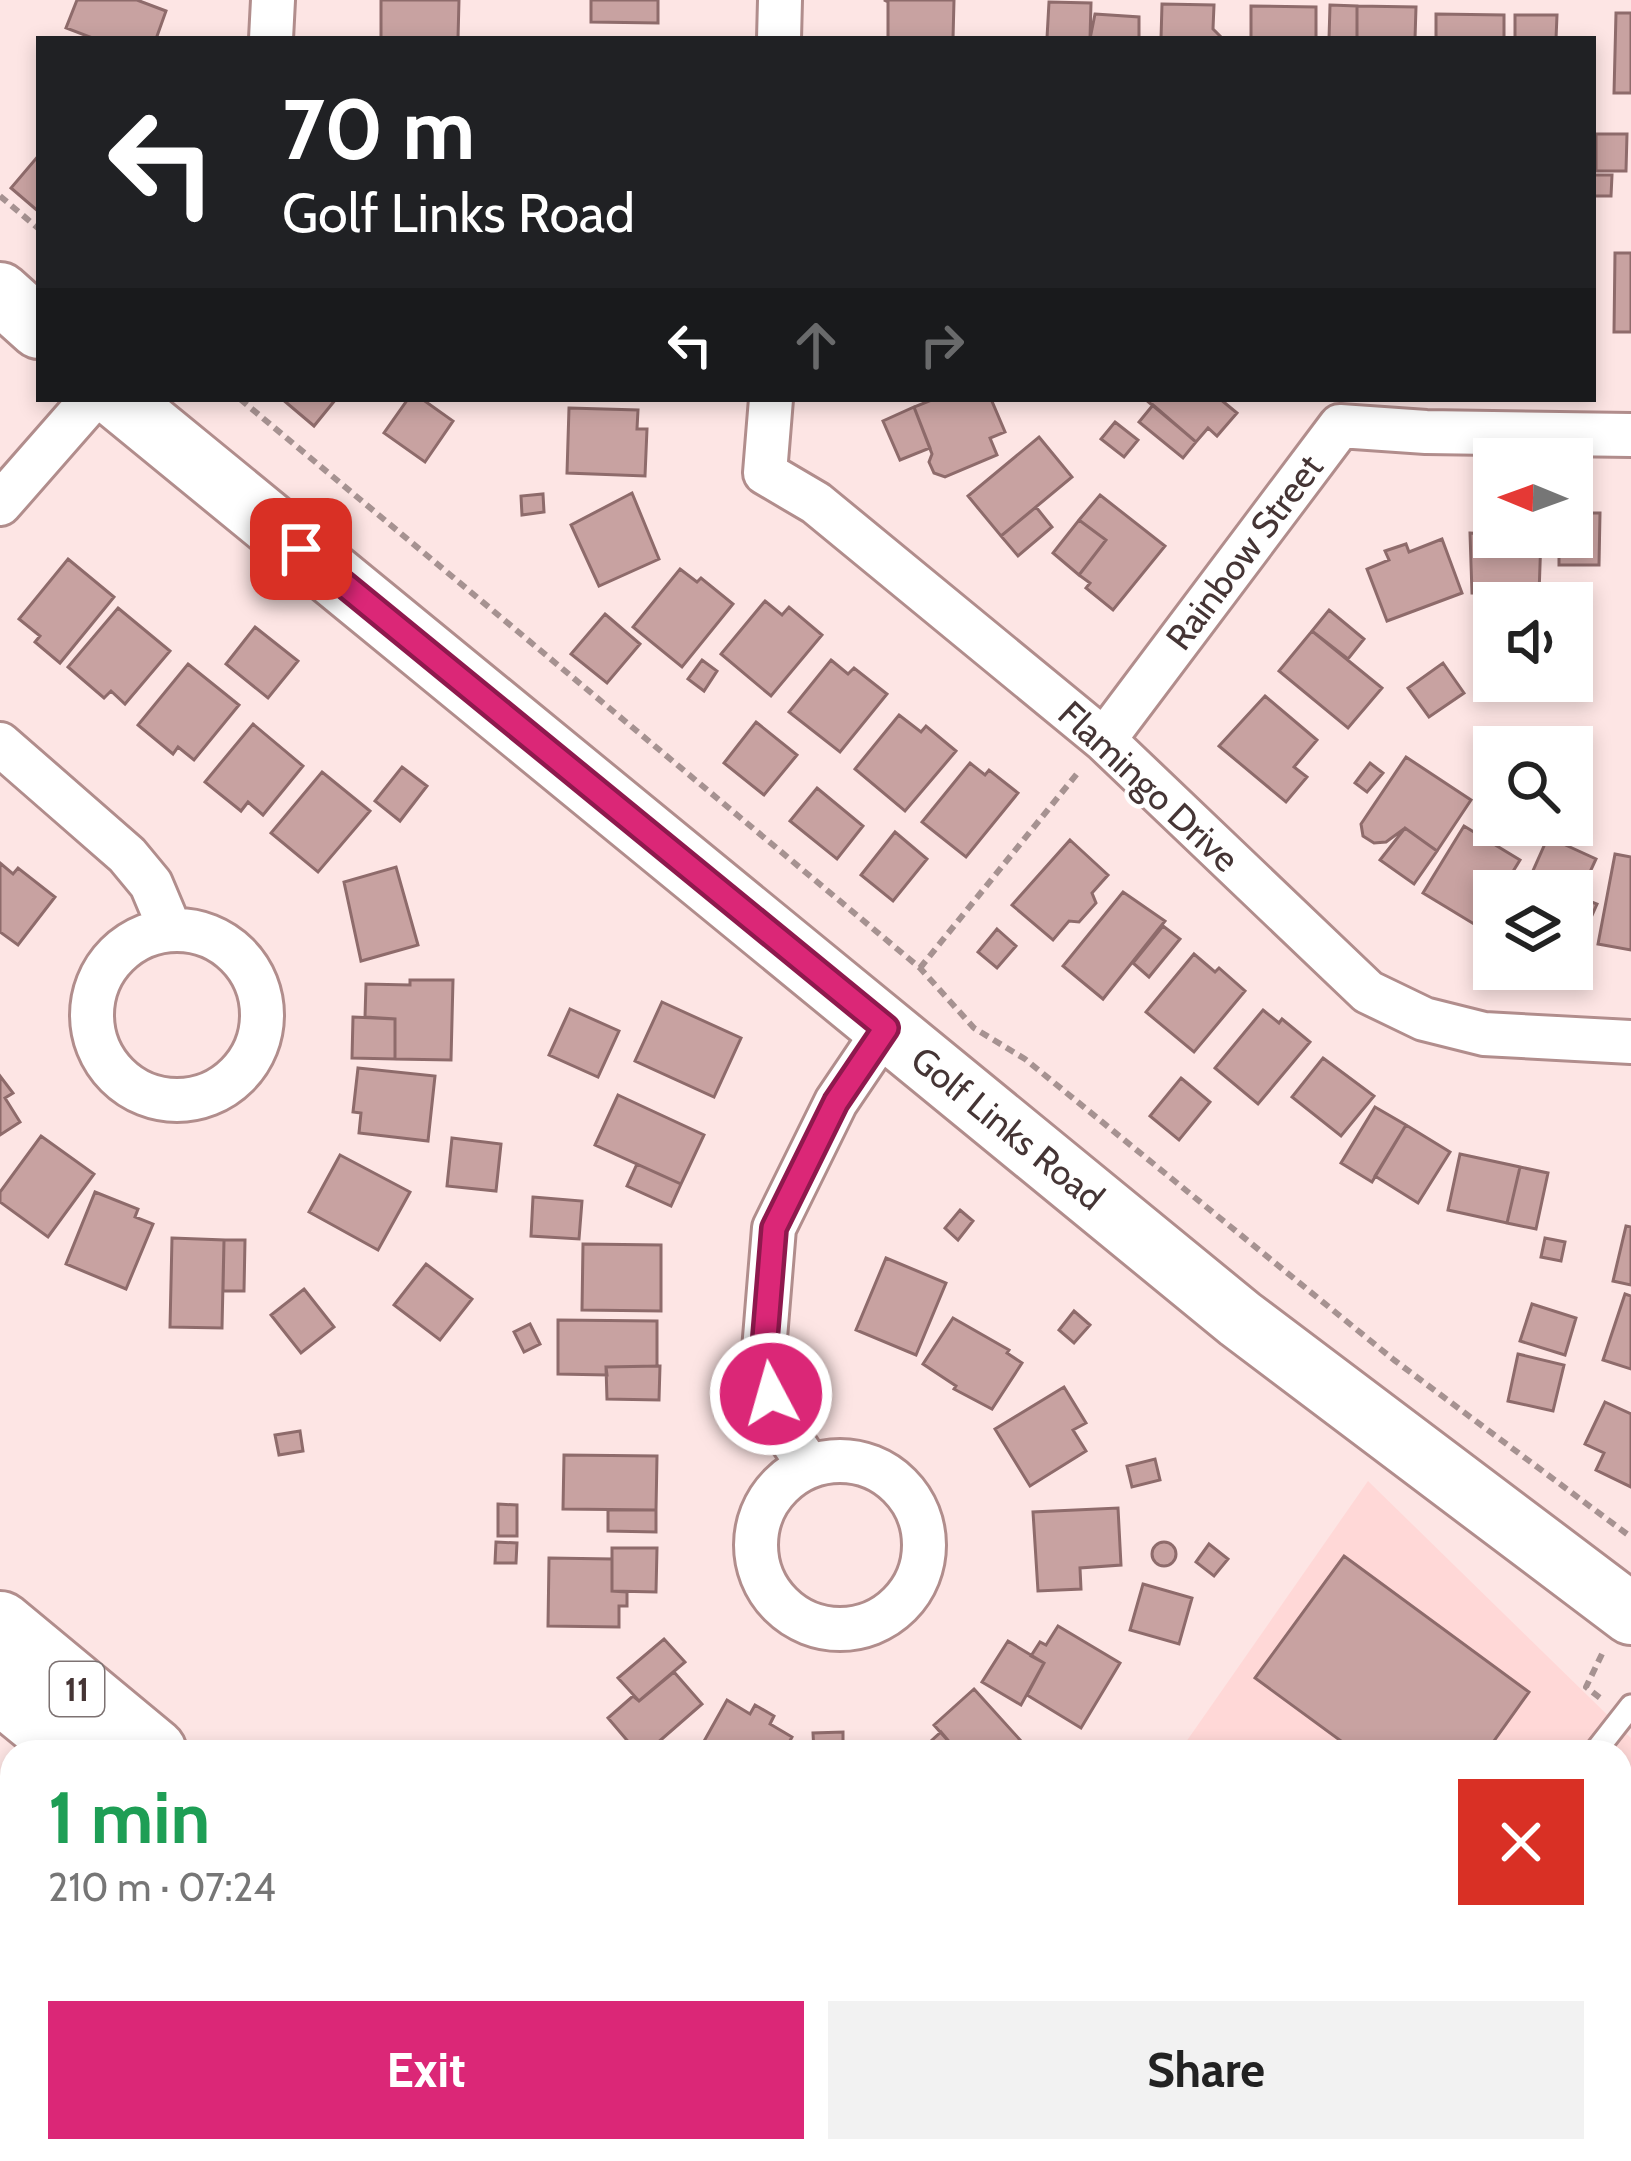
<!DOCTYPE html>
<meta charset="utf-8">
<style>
:root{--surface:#fff;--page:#f2f2f2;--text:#222;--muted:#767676;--accent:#db2777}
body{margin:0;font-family:Cabin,sans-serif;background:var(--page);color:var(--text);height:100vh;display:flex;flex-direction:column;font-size:45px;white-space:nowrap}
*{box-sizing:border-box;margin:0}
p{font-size:39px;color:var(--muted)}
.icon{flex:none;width:66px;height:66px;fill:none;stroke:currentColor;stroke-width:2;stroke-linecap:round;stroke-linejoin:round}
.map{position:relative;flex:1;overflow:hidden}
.details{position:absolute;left:0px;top:1740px;width:1632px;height:423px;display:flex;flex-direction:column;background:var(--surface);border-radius:36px 36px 0 0;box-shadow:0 6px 18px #0003}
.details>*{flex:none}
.guide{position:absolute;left:36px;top:36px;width:1560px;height:366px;border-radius:0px;box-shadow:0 6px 18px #0003;background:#202124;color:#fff;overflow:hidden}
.needle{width:78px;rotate:271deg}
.controls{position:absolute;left:1473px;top:438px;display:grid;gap:24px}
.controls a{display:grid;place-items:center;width:120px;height:120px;border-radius:0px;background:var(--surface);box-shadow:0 6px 18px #0003;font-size:60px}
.pin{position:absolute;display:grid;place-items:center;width:102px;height:102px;color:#fff;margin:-51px;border-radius:24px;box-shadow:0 6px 18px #0006}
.me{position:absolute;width:132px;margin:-66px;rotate:354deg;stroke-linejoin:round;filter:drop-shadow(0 0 9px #0008)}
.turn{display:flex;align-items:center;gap:42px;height:252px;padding:0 48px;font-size:54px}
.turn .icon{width:156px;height:156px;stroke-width:2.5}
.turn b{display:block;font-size:84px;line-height:102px}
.lanes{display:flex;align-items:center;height:114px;padding:0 48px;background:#0003;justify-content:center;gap:60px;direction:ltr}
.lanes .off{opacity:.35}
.round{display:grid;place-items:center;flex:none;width:126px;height:126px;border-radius:0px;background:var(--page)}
.head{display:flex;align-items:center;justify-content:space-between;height:204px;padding:0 48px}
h1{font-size:72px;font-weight:700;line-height:90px;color:#1e9e55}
.cta{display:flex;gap:24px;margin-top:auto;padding:24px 48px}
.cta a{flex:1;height:138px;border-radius:0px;background:var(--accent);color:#fff;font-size:48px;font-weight:700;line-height:138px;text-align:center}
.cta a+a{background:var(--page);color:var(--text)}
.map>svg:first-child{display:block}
.built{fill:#ffd8d7}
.forest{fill:url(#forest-firs)}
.building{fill:#c8a2a1;stroke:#8e6b6b;stroke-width:3}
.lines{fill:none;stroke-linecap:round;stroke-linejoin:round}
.service-casing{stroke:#b18d8c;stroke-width:27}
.minor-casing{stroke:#b18d8c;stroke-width:48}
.secondary-casing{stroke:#b18d8c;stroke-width:66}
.trunk-casing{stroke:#b18d8c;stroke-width:72}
.path{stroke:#a69291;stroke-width:6;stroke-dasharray:9 6;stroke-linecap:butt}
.service{stroke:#fff;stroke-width:21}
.minor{stroke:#fff;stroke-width:42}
.secondary{stroke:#fff;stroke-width:60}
.trunk{stroke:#fff;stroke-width:66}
.route-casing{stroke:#8e194d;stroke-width:30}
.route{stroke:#db2777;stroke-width:21}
.labels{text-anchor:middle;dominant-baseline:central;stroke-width:9;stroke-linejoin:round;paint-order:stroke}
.shield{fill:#fff;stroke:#7d7272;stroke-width:3}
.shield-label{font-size:33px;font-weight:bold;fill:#453535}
.street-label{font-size:36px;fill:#453535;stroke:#fff}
</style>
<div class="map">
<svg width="1631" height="2161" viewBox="0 0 1631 2161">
<defs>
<pattern id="forest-firs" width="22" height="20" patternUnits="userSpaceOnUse" patternTransform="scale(3)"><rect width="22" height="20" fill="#f6c4c3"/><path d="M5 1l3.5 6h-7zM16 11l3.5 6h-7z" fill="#d4a9a8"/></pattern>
</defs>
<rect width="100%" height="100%" fill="#fde5e4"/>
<path class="built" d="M1368 1481 1631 1738V2148L1620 2146V1752H1179Z"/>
<path class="forest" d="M0 1929 12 1940V2151H269L282 2161H0Z
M1620 2146 1631 2148V2161H631L654 2151H1620Z"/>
<path class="building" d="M77 0H137L166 11 156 39H95L66 28Z
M381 0H459L458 39H381Z
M591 0H658V23L591 22Z
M884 0H954L953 39H888V2Z
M1049 2 1091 3 1090 39 1047 38Z
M1162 4 1214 5 1213 29 1223 39H1161Z
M1330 5 1357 6V39H1329Z
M1251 6 1316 7V39H1251Z
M1357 6 1416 7 1415 39H1357Z
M1616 13H1631V93H1614Z
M1095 14 1139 17V39H1090Z
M1436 14 1504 15V39H1436Z
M1515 15H1557L1556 39H1515Z
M1596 134H1627L1626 171H1596Z
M39 155V212L11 188Z
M1593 175H1612L1611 196H1593Z
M1615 253H1631V332H1614Z
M282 399H336L314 426Z
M408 399H422L453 421 425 462 384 433Z
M934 399H991L1005 432 990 438 997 455 945 477 934 473 929 462 932 454 914 407Z
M1220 399 1237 413 1217 436 1208 428 1196 442 1146 400Z
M1153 405 1196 442 1183 458 1139 422Z
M914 407 930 448 900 460 883 421Z
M569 408 638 410 637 429H647L645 476 567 473Z
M1115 422 1138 440 1124 457 1101 439Z
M1039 437 1072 477 1001 536 968 496Z
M632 493 659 559 599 586 571 525Z
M543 494 544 512 522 515 521 496Z
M1100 495 1165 546 1113 610 1086 588 1090 583 1079 575 1106 540 1079 520Z
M1036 507 1052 527 1018 556 1001 536Z
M1572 513H1600L1599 565H1559V537H1572Z
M1079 520 1106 540 1079 575 1053 553Z
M1470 533 1541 537 1539 594 1472 593Z
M1442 539 1462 593 1387 621 1367 569 1389 560 1385 551 1406 544 1409 552Z
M68 559 114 597 60 663 35 642 40 636 19 619Z
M680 569 697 582 701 578 733 604 682 667 633 627Z
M1560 592H1586L1585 630 1572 629V603H1560Z
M765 601 782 615 789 607 822 635 771 696 721 654Z
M118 608 170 651 125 704 111 691 104 698 68 667Z
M1329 610 1364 639 1348 659 1312 631Z
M605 614 640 644 607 683 571 654Z
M255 627 298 661 268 698 226 664Z
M1312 631 1382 688 1348 728 1279 671Z
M702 660 717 671 704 691 688 679Z
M831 660 848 674 854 668 887 694 840 752 789 712Z
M1443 663 1464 693 1429 717 1408 688Z
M188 664 239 705 194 760 178 747 173 754 138 725Z
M1512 681H1551V694L1512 693Z
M1265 696 1317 740 1294 767 1307 777 1286 802 1219 746Z
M899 715 921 732 926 726 956 751 905 811 855 769Z
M756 722 797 755 764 795 724 763Z
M253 724 303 766 263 815 248 802 241 811 205 782Z
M1406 757 1471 800 1437 851 1405 828 1386 842 1374 843 1363 836 1361 824Z
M970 763 985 775 989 770 1018 793 966 857 922 822Z
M1370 763 1383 773 1367 792 1355 783Z
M402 767 427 786 400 821 375 801Z
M322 772 370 811 318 872 271 833Z
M817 788 863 826 837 859 790 821Z
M1464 826 1520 860 1501 891H1494V902L1479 927 1423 893Z
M1405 828 1437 851 1414 884 1380 860Z
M895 832 927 859 893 901 861 875Z
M1548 837 1596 859 1572 911V891H1524Z
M1070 840 1108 875 1092 893 1096 903 1079 922 1069 921 1053 940 1012 905Z
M1615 854 1631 857V950L1598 944Z
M0 863 13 874 18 868 55 897 18 945 0 932Z
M396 867 418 945 361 961 344 882Z
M1123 892 1165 921 1103 999 1063 966Z
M1579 897 1597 904 1578 947 1572 944V911Z
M1163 926 1180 939 1149 977 1133 963Z
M997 929 1016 946 997 968 978 952Z
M1194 954 1215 972 1219 968 1245 991 1194 1052 1146 1012Z
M410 980H453L451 1060 395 1059V1019L365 1017 366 984 410 985Z
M662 1002 741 1038 714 1097 635 1061Z
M570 1009 619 1031 598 1077 549 1055Z
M1263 1010 1279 1023 1282 1019 1310 1042 1258 1104 1215 1068Z
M353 1017 395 1019V1059L352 1058Z
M1323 1058 1374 1096 1341 1136 1292 1097Z
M358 1068 435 1076 428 1141 359 1133 361 1113 353 1112Z
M0 1076 13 1093 5 1098 20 1122 0 1135Z
M1181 1078 1210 1102 1179 1140 1150 1116Z
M618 1095 704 1135 681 1184 595 1145Z
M1375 1107 1406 1125 1372 1182 1341 1163Z
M1406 1125 1450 1152 1418 1203 1375 1176Z
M41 1136 94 1174 48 1237 0 1202V1192Z
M452 1138 501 1144 496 1191 447 1186Z
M1460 1154 1520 1167 1507 1223 1448 1210Z
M340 1155 410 1192 378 1250 309 1212Z
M637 1164 681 1184 671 1206 627 1186Z
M1520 1167 1548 1173 1536 1229 1507 1223Z
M95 1192 138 1209 135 1217 153 1224 126 1289 66 1264Z
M533 1197 582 1201 579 1239 531 1236Z
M960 1210 973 1221 958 1240 945 1228Z
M1626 1226 1631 1227V1285L1613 1281Z
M172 1238 224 1240 222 1328 170 1327Z
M1545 1238 1565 1242 1561 1261 1541 1257Z
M224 1240H245L244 1291H223Z
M583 1244 661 1245V1311L582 1310Z
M886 1258 946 1283 916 1355 856 1330Z
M426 1264 472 1299 440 1340 394 1305Z
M304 1289 334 1327 301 1353 271 1315Z
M1625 1294 1631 1296V1369L1603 1360Z
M1532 1304 1576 1318 1565 1355 1520 1341Z
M1074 1311 1090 1325 1074 1343 1059 1330Z
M953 1318 1009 1350 1007 1353 1022 1363 992 1409 954 1389 956 1386 923 1364Z
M558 1320 657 1321V1366L606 1367 607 1375 558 1374Z
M530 1324 540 1344 524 1352 514 1332Z
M1518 1354 1564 1365 1553 1411 1508 1401Z
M660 1366 659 1400 607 1399 606 1367Z
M1064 1387 1086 1423 1073 1430 1086 1451 1030 1486 995 1429Z
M1605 1402 1631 1414V1487L1596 1470 1604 1453 1585 1444Z
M300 1431 303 1451 279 1455 275 1435Z
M564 1455 657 1456 656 1510 563 1509Z
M1155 1459 1160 1480 1132 1487 1127 1466Z
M498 1504 517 1505V1536H498Z
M1118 1508 1121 1565 1080 1568 1081 1589 1038 1591 1033 1512Z
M608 1510H656V1532L608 1531Z
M496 1542 517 1543 516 1563H495Z
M1152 1554a12 12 0 1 1 24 0a12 12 0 1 1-24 0Z
M1209 1544 1228 1559 1214 1576 1196 1562Z
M612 1548H657L656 1592 612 1591Z
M1344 1556 1529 1692 1486 1752H1356L1255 1678Z
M549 1558 612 1559V1591L627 1592V1606H619V1627L548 1626Z
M1143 1584 1192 1598 1179 1644 1130 1630Z
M1058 1626 1120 1663 1081 1728 1027 1695 1044 1663 1031 1656 1040 1642 1046 1645Z
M664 1639 685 1662 639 1701 618 1678Z
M1008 1641 1044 1663 1021 1705 982 1682Z
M674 1672 702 1704 647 1752H637L608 1718 633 1696 639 1701Z
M974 1689 1031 1752H958L934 1725Z
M727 1700 750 1714 755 1705 774 1716 770 1724 792 1737 784 1752H698Z
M843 1732V1752H814L813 1733Z
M941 1732 958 1752H919Z
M1631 1814V1953L1620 1945V1829Z"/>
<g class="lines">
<defs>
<path id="service" d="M1595 1752 1631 1706"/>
<path id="minor" d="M271 39 273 0
M779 39 780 0
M771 399 765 473 816 503 1104 740 1368 992 1424 1019 1484 1034 1631 1042
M0 504 92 399
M1104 740 1340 426 1426 432 1631 435
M0 744 127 855 151 884 170 929
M92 1015a85 85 0 1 1 170 0a85 85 0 1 1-170 0Z
M756 1545a84 84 0 1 1 168 0a84 84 0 1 1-168 0Z
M809 1466 784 1429 771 1394 764 1350 774 1228 836 1102 886 1028"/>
<path id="secondary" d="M0 293 39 328
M118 399 1240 1319 1631 1614"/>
<path id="trunk" d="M0 1625 153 1752
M0 1689 77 1752
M560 2151 572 2161
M636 2151 648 2161"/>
</defs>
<use href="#service" class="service-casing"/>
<use href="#minor" class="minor-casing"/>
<use href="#secondary" class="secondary-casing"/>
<use href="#trunk" class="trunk-casing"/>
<path class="path" d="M0 196 39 229
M240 399 920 968 974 1028 1025 1059 1394 1360 1631 1537
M920 968 1080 770
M1602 1654 1586 1687 1604 1701"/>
<use href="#service" class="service"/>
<use href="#minor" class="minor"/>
<use href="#secondary" class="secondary"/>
<use href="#trunk" class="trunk"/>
</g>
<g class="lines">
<defs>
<path id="route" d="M301 549 886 1028 836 1102 774 1228 764 1350 771 1394"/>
</defs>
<use href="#route" class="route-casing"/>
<use href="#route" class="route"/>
</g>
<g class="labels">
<rect class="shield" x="50" y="1662" width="54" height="54" rx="9"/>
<g class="shield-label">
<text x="77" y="1689">11</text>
</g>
<g class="street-label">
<text transform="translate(1244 552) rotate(-53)">Rainbow Street</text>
<text transform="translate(1149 786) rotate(43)">Flamingo Drive</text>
<text transform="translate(1008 1128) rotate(39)">Golf Links Road</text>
</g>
</g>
</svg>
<div class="controls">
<a><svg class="needle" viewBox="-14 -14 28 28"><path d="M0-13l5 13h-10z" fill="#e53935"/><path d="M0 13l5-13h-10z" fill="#767676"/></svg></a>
<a><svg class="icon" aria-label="sound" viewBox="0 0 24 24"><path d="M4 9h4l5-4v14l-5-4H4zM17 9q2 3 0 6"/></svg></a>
<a><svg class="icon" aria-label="search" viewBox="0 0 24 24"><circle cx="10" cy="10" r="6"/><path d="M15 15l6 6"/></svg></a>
<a><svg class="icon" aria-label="layers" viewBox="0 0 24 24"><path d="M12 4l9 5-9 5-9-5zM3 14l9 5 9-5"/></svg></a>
</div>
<div class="pin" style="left:301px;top:549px;background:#d93025"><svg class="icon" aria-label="arrive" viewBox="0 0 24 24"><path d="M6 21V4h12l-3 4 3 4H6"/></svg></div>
<svg class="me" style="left:771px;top:1394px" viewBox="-20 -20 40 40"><circle r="17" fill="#db2777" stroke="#fff" stroke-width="3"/><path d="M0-11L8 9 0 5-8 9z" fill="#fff"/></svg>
<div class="guide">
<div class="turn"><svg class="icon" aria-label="left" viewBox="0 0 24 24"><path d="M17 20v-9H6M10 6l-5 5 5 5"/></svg><div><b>70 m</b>Golf Links Road</div></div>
<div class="lanes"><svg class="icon" aria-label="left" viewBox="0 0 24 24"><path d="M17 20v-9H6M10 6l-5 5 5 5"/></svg><svg class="icon off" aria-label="ahead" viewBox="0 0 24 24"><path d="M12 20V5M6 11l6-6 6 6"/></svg><svg class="icon off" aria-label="right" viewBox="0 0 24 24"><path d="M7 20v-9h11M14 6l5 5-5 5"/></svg></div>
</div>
<section class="details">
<div class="head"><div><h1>1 min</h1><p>210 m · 07:24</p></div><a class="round" style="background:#d93025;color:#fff"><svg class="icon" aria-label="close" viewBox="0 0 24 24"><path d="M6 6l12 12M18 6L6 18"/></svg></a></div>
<div class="cta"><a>Exit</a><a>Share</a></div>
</section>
</div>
